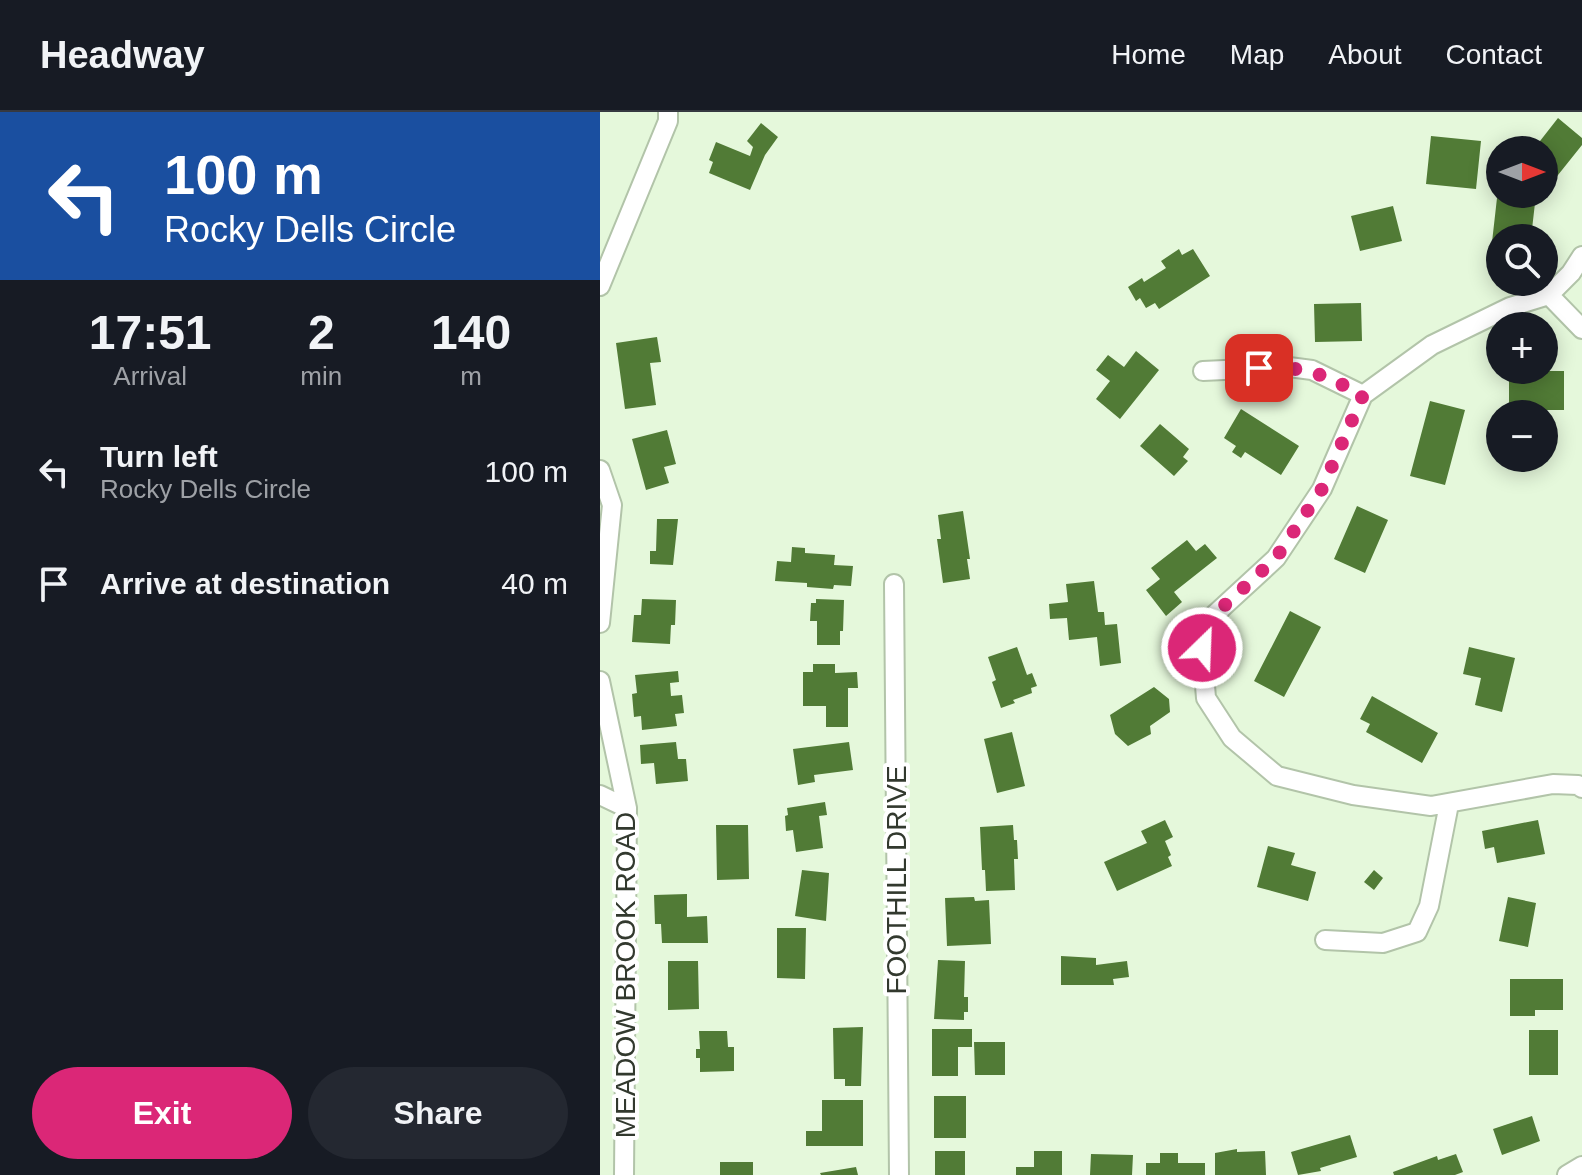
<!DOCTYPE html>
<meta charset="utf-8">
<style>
:root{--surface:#171b24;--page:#242831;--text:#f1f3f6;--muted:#9ea1a6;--line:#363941;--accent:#db2777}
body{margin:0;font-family:Helvetica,sans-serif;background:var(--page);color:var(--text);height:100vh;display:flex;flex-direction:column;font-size:30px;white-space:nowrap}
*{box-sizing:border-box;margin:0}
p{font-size:26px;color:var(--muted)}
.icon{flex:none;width:44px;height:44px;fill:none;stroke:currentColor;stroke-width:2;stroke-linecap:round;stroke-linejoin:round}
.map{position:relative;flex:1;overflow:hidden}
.drawer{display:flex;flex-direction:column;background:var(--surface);width:600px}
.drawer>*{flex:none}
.hud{background:#1a4fa0;color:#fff;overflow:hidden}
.needle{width:52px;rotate:90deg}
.tools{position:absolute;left:886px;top:24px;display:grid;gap:16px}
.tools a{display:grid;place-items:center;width:72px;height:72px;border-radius:50%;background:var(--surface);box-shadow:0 4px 20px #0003;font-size:40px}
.pin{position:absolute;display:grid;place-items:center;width:68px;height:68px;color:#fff;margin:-34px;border-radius:16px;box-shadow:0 4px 12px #0006}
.me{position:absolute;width:88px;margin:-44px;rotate:24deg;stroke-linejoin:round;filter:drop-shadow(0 0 6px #0008)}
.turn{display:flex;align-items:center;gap:28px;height:168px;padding:0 32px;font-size:36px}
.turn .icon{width:104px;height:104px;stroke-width:2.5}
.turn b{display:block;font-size:56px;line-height:68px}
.eta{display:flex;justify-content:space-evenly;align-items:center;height:136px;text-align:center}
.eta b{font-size:48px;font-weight:600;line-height:56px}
.action{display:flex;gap:16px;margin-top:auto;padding:16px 32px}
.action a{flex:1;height:92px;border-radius:48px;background:var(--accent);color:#fff;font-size:32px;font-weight:600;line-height:92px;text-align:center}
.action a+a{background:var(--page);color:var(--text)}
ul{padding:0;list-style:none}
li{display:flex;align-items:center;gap:24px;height:112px;padding:0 32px}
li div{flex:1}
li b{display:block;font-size:30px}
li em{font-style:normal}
header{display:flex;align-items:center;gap:48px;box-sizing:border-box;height:112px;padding:0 40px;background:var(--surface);border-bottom:2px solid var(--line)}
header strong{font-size:38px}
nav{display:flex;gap:44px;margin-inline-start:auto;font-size:28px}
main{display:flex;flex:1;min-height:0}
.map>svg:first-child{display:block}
.building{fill:#517b36}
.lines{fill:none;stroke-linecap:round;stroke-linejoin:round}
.street-casing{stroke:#b2c4a9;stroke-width:22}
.street{stroke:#fff;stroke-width:18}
.route{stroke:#db2777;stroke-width:14;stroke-dasharray:0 25.2}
.labels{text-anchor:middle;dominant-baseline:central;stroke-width:8;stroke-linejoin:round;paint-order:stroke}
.street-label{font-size:28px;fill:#32392e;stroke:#fff}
</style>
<header>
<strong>Headway</strong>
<nav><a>Home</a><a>Map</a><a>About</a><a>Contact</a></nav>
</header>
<main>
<section class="drawer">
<div class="hud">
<div class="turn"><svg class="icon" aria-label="left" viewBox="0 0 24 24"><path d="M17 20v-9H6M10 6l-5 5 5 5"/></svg><div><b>100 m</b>Rocky Dells Circle</div></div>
</div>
<div class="eta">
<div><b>17:51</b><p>Arrival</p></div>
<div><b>2</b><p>min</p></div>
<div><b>140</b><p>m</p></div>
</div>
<ul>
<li><svg class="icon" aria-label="left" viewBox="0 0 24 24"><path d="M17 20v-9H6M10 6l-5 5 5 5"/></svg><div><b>Turn left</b><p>Rocky Dells Circle</p></div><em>100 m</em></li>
<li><svg class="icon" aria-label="arrive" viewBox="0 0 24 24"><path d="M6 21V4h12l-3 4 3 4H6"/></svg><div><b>Arrive at destination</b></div><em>40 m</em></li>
</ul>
<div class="action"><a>Exit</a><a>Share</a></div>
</section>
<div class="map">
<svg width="982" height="1063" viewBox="0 0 982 1063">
<rect width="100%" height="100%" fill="#e5f8db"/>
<path class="building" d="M958 6 982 26V33L950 73 944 68V38H933Z
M161 11 178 25 165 43 150 78 109 61 113 50 109 48 116 30 150 44 153 35 147 29Z
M831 24 881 29 876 77 826 72Z
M897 86 935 91 931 126H900V150L890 148Z
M793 94 802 129 760 139 751 104Z
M579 137 582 143 593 137 610 164 559 197 555 191 546 196 540 186 536 189 528 175 542 166 544 170 566 156 561 149Z
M761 191 762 229 715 230 714 192Z
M57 225 61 250 50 251 56 293 25 297 16 231Z
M536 239 559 258 520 307 496 287 510 269 496 258 508 243 524 255Z
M909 259H964V298H909Z
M830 289 865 298 845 373 810 364Z
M641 297 699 334 681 363 645 340 641 346 632 340 636 334 624 326Z
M560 312 589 337 583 345 588 349 574 364 540 334Z
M67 318 76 352 64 355 69 371 46 378 32 327Z
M757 394 788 408 765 461 734 447Z
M363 399 370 447H367L370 467 343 471 337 427H341L338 403Z
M57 407H78L73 453 50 452V439H56Z
M587 428 596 439 605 432 617 446 574 480 582 490 566 504 546 478 560 467 551 456Z
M192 435 205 436V441L235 443 234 453 253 454 251 474 234 473 233 477 207 475V471L175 469 177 449 191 450Z
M494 469 498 500H504L505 513 517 512 521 551 500 554 497 525 469 528 467 506 450 507 449 492 468 490 466 472Z
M42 487 76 488 75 513H71L70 532 32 530 34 503H41Z
M216 487 244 488 243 519H240V533H217V509H210L211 491H216Z
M690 499 721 515 684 585 654 569Z
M417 535 427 563 432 561 437 574 431 576 432 581 413 588 415 591 401 596 392 570 396 568 388 545Z
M869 535 915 546 902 600 875 593 881 566 863 562Z
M213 552H235V561L257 560 258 576H248V615H226V594H203V560H213Z
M78 559 79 570 70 571 71 584 82 583 84 601 75 602 77 614 42 618 41 604 34 605 32 582 37 581 35 563Z
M554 575 569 587 570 600 550 614 551 622 528 634 515 622 510 603Z
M772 584 838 621 822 651 766 620 770 612 760 607Z
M412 620 425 674 397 681 384 627Z
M76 630 78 647H86L88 669 56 672 54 651 41 652 40 633Z
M249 630 253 658 214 663 215 670 198 673 193 637Z
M225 690 227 703 219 704 223 736 196 740 193 718 186 719 185 704 188 703 187 696Z
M565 708 573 725 565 729 571 743 568 745 572 754 517 779 504 750 547 731 541 719Z
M938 708 945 742 897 751 894 735 885 737 882 719Z
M116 713H148L149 767 117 768Z
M413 713 414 728H417L418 747H414L415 778 386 779 385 758H382L380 715Z
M668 734 695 741 691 753 716 760 708 789 657 775Z
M202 758 229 761 226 809 195 804Z
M774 758 783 766 774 778 764 770Z
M87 782V805L107 804 108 831H62L61 812H55L54 783Z
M374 785 375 789 389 788 391 832 347 834 345 786Z
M908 785 936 791 928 835 899 829Z
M177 816H206L205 867 177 866Z
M461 844 496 846V853L527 849 529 865 513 867 514 873H461Z
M338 848 365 849 364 885H368V900H364V908L334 907Z
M68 849H98L99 897 68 898Z
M910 867H963V898H935V904H910Z
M263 915 261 974H245V967H234L233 916Z
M332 917H372V935H358V964H332Z
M929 918H958V963H929Z
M99 919H127L128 935H134V959L100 960V946H96V937H100Z
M374 930H405V963H375Z
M334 984H366V1026H334Z
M222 988H263V1034H206V1019H222Z
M932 1004 940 1029 902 1043 893 1017Z
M750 1023 757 1045 720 1056 721 1059 698 1063 691 1040Z
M637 1037V1040L665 1039 666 1063H615V1041Z
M335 1039H365V1063H335Z
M434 1039H462V1063H416V1055H434Z
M560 1041H578V1051H605V1063H546V1051H560Z
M491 1042 533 1043 532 1063H490Z
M856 1042 863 1060 855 1063H794L793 1060 837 1044 838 1048Z
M120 1050H153V1063H120Z
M256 1055 258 1063H221L220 1061Z"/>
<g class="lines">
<defs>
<path id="street" d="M982 144 971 161 949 183 910 195 832 233 763 283 722 377 676 446 613 504 602 536 606 586 632 626 677 664 753 683 831 694 953 672 978 673 982 676
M0 174 68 9V0
M949 183 982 217
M603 259 689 255 712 258 763 283
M0 358 12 393 0 511
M294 472 299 1063
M0 569 27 696 24 1063
M0 683 27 696
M725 828 783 831 817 820 829 794 849 692
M967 1063 982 1054"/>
</defs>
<use href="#street" class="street-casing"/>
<use href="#street" class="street"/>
</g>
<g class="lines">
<path class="route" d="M602 536 613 504 676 446 722 377 763 283C721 262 708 254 659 256"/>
</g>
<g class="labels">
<g class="street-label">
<text transform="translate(296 768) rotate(-90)">FOOTHILL DRIVE</text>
<text transform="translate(25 863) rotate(-90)">MEADOW BROOK ROAD</text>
</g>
</g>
</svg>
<div class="tools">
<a><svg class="needle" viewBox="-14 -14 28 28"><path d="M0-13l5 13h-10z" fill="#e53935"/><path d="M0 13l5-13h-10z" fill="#9ea1a6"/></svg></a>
<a><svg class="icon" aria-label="search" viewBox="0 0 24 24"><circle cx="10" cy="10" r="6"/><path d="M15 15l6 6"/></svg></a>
<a>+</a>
<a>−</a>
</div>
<div class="pin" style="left:659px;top:256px;background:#d93025"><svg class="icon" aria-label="arrive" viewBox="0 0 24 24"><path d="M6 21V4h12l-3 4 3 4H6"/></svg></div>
<svg class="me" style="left:602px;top:536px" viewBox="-20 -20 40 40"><circle r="17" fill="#db2777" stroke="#fff" stroke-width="3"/><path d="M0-11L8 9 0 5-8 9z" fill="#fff"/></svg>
</div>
</main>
